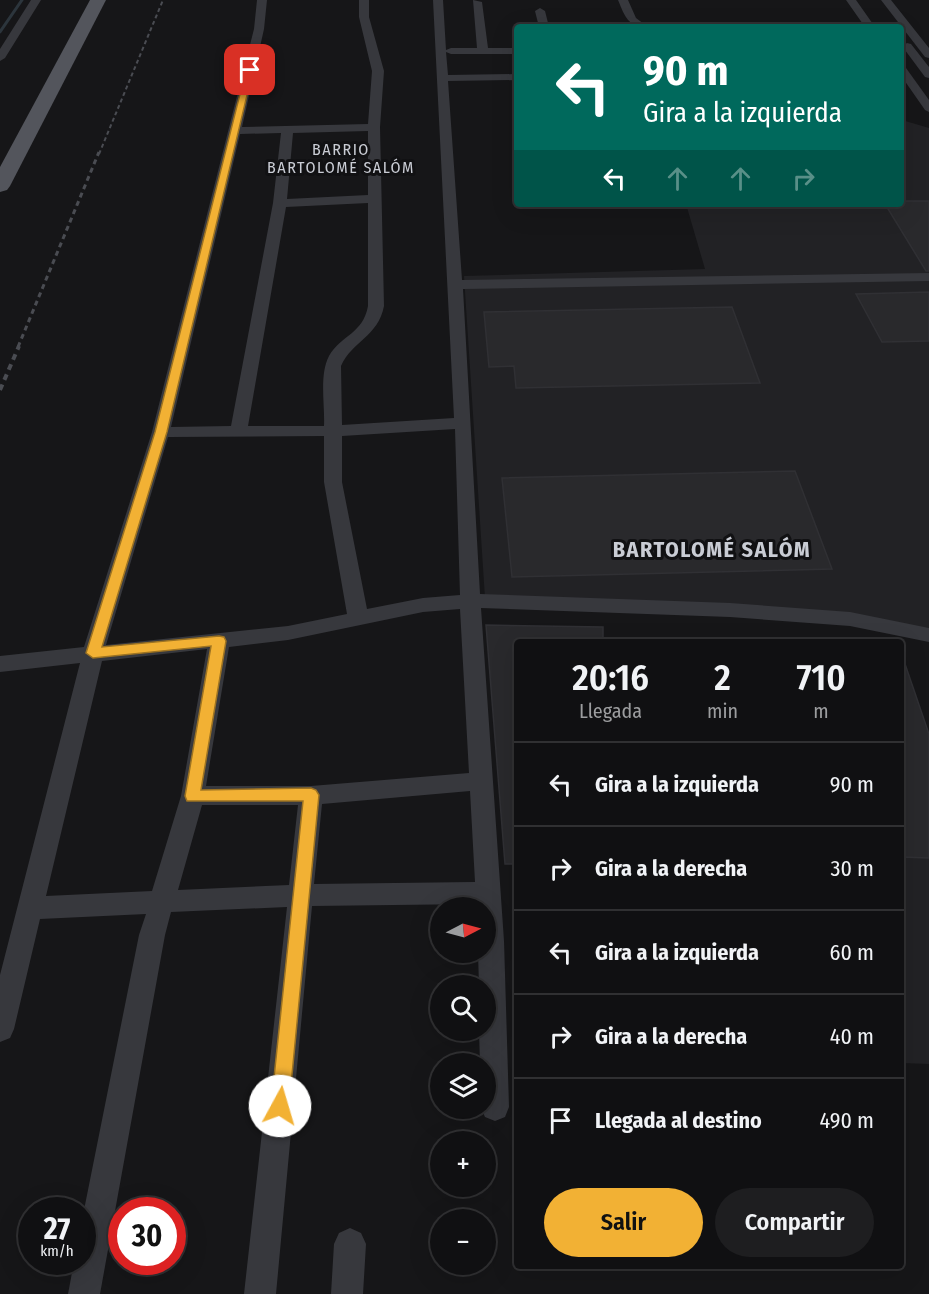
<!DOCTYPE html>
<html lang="es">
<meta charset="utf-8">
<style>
:root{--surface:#101012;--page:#1e1e20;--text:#f1f3f6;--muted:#9c9d9f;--line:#303032;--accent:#f2b134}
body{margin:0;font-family:"Fira Sans Condensed",sans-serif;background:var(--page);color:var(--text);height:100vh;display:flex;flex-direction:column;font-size:22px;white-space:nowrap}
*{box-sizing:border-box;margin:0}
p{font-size:20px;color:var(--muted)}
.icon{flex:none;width:33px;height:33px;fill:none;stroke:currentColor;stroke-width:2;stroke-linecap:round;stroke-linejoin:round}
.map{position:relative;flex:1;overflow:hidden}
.side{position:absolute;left:514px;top:639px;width:390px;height:630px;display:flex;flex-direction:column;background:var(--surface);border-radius:6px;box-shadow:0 6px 24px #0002,0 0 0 2px var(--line)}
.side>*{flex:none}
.hud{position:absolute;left:514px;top:24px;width:390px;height:183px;border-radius:6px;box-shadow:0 6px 24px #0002,0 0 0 2px var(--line);background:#00695c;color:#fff;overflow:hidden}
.needle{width:39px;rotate:84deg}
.fabs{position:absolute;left:430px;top:897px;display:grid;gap:12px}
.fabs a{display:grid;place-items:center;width:66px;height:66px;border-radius:50%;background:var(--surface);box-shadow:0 6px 24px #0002,0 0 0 2px var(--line);font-size:30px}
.speed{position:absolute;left:18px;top:1197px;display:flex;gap:12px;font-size:30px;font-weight:700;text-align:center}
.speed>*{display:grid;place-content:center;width:78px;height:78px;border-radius:50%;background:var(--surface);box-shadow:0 6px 24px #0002,0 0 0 2px var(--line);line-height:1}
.speed small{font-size:15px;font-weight:400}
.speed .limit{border:9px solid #d22;background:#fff;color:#111}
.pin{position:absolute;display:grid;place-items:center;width:51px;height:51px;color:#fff;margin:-26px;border-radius:12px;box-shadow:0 3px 9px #0006}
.me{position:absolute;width:66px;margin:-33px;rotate:6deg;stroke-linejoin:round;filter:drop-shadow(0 0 4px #0008)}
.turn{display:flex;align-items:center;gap:21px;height:126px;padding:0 30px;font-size:27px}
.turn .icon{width:78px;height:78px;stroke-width:2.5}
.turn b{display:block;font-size:42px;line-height:51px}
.lanes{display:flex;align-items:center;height:57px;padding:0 30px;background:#0003;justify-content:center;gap:30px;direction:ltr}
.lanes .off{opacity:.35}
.eta{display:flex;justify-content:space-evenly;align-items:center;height:102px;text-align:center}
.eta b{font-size:36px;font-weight:600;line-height:42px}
.primary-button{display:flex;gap:12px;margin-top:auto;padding:12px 30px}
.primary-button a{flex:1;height:69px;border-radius:36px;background:var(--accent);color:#111;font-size:24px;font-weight:600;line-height:69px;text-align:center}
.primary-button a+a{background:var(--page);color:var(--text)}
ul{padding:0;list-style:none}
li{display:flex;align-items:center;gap:18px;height:84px;padding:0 30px;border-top:2px solid var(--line)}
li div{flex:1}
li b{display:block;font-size:22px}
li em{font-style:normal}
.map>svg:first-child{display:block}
.built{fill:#222225}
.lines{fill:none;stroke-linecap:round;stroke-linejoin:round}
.stream{stroke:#2c353c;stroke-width:3}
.building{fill:#29292c;stroke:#303034;stroke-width:1.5}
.street{fill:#37383d;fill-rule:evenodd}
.primary{fill:#53555c;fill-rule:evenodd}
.rail-far2{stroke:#4a4c52;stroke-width:2;stroke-dasharray:4 3;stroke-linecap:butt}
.rail-far1{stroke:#4a4c52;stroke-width:3;stroke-dasharray:5 4;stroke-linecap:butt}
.rail{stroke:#4a4c52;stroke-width:4;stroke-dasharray:6 5;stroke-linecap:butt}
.route{fill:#f2b134;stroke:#9d7322;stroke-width:1.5}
.labels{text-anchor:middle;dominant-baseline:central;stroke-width:6;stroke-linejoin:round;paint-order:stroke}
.far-quarter-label{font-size:16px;letter-spacing:1.5px;fill:#c9ccd4;stroke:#111113}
.district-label{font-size:22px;font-weight:bold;letter-spacing:1.5px;fill:#c9ccd4;stroke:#111113}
</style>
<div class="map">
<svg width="929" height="1294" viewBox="0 0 929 1294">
<rect width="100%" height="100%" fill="#161618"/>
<path class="built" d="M902 120 929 128V628L485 598 464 276 705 269 686 204H902Z
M902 857 929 858V1064L902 1063Z"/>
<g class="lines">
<path class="stream" d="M0 32 22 0"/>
</g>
<path class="building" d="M902 201H929V271H926L885 204H902Z
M929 292V341L882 342 856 294Z
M732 307 760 383 516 388 514 366 489 367 484 312Z
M795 471 832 569 512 577 502 478Z
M486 625 603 627V642H518V864H505Z
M904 661 929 734V858L902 857V662Z"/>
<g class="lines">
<path class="street" d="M31 0H41L5 58 0 61V49Z
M257 0H267L264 29 242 127 368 124 372 71 359 17V0H369V17L384 71 380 127 384 306C378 337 352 341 341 366L342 425 454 418 433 0H443L446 50 451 48H477L473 0 482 2 488 48H518V54H451L446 52 448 75 518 74V80L448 81 462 280 929 273V281L463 289 480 594 730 603 850 612 929 628V642L850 626 730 617 481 608 504 941 509 1107 505 1117 495 1121 485 1117 481 1108H486V1064H480L479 1030H486V986H479L478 952H486V908H476V904L312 906 276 1294H244L287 907 171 912 165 935 100 1294H68L74 1262H82V1220L139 935 146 914 40 919 14 1029 10 1038 0 1042V975L80 663 0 672V656L84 647 152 432 254 29ZM368 131V195L287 199 293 133ZM281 133 273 203 231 426 171 427 240 134ZM368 203V306C363 334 341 335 329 356 319 375 325 405 324 426H248L286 207ZM455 429 460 595 423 598 367 609 342 482V436ZM324 436V482L347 614 288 626 106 645 168 437ZM460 609 469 773 311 786H206L229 647 288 640 423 612ZM207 649 181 796 152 891 46 896 102 661ZM470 791 475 882 314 884 322 804ZM202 805H298L289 885 178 890Z
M618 0H628L636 18 648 27C628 27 625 17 618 0Z
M846 0H856L875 27H865Z
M881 0H891L929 48V58L925 57Z
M540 8 545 11 549 27H539L535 11Z
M907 43 911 44 929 67V78L925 77 902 46Z
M902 67 906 68 929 100V112L925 110 902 77Z
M350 1228 361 1233 366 1244 363 1294H331L334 1244 339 1233Z"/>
<path class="primary" d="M90 0H106L10 186 7 190 0 192V167Z"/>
<path class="rail-far2" d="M99 154 163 0"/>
<path class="rail-far1" d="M18 347 99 152"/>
<path class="rail" d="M0 390 19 346"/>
</g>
<path class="route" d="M250 67 253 70 167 432 102 647 219 636 224 637 226 641 201 790 311 788 316 790 319 795 289 1106 287 1113 280 1116 273 1113 271 1106 303 801H187L185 796 211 646 93 658 86 653 155 432 246 70Z"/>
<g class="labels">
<g class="far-quarter-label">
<text x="341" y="149">BARRIO<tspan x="341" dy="18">BARTOLOMÉ SALÓM</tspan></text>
</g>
<g class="district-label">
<text x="712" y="549">BARTOLOMÉ SALÓM</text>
</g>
</g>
</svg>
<div class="fabs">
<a><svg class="needle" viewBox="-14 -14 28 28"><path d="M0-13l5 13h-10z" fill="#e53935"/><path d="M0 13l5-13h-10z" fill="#9c9d9f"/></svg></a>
<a><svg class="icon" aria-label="search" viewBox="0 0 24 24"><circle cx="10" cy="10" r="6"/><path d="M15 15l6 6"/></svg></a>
<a><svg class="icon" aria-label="layers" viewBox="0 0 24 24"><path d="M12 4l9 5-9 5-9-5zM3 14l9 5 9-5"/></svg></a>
<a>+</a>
<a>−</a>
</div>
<div class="speed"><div>27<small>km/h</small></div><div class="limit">30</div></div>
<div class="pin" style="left:250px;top:70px;background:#d93025"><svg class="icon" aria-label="arrive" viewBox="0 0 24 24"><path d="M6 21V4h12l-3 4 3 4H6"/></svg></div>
<svg class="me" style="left:280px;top:1106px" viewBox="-20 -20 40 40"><circle r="19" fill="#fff"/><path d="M0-13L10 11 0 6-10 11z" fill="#f2b134"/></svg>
<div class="hud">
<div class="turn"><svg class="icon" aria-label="left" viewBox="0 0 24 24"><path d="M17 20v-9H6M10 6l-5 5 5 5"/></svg><div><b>90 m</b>Gira a la izquierda</div></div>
<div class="lanes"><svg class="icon" aria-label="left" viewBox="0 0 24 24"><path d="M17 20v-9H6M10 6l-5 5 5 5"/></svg><svg class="icon off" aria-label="ahead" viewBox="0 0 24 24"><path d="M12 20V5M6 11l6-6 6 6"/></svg><svg class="icon off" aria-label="ahead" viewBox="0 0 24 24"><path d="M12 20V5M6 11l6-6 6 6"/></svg><svg class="icon off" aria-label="right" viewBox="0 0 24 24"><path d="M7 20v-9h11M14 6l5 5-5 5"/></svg></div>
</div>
<section class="side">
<div class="eta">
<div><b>20:16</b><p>Llegada</p></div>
<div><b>2</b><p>min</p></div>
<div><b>710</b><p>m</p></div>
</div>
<ul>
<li><svg class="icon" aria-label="left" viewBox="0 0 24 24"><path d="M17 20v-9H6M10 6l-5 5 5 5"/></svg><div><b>Gira a la izquierda</b></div><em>90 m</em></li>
<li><svg class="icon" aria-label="right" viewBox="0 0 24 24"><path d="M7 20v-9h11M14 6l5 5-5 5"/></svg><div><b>Gira a la derecha</b></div><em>30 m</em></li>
<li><svg class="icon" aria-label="left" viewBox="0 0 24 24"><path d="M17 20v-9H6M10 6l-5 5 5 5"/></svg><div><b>Gira a la izquierda</b></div><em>60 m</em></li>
<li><svg class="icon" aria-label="right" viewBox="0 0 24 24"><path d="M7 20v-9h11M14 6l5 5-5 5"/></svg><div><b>Gira a la derecha</b></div><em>40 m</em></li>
<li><svg class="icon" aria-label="arrive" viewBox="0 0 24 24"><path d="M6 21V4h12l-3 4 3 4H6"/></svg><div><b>Llegada al destino</b></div><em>490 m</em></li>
</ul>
<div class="primary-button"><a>Salir</a><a>Compartir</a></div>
</section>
</div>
